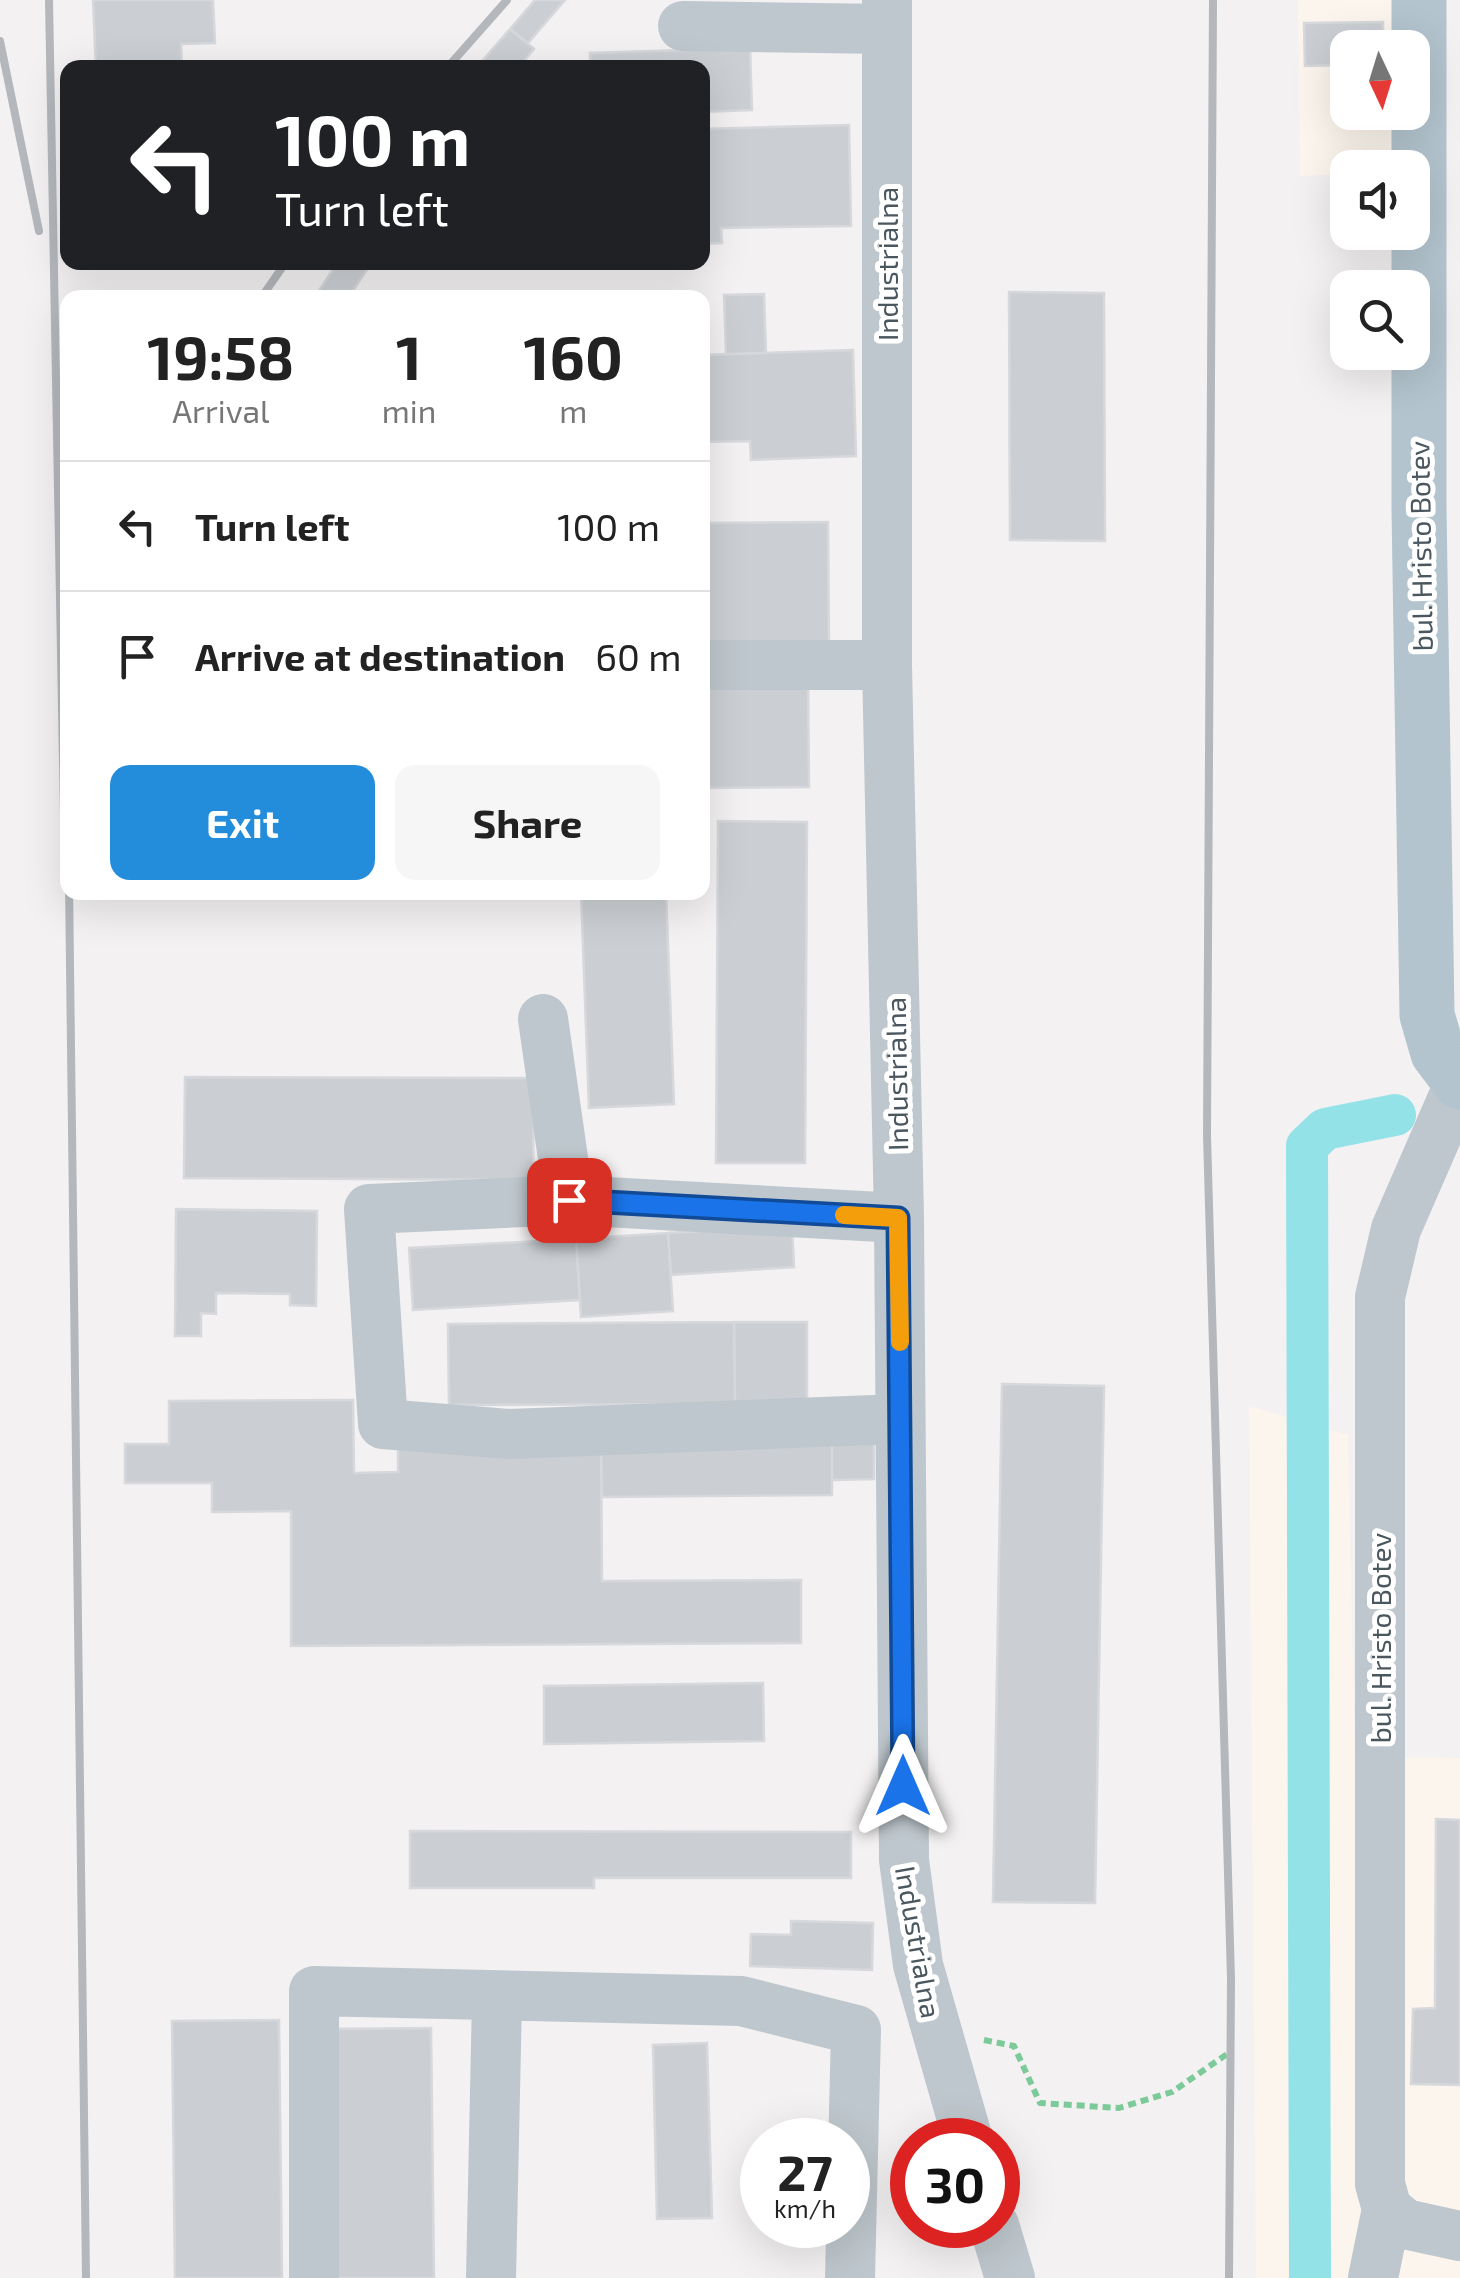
<!DOCTYPE html>
<style>
:root{--surface:#fff;--page:#f6f6f6;--text:#222;--muted:#767676;--line:#e0e0e0;--accent:#238ddb}
body{margin:0;font-family:"Exo 2",sans-serif;background:var(--page);color:var(--text);height:100vh;display:flex;flex-direction:column;font-size:38px;white-space:nowrap}
*{box-sizing:border-box;margin:0}
p{font-size:32px;color:var(--muted)}
.icon{flex:none;width:55px;height:55px;fill:none;stroke:currentColor;stroke-width:2;stroke-linecap:round;stroke-linejoin:round}
.map{position:relative;flex:1;overflow:hidden}
.panel{position:absolute;left:60px;top:290px;width:650px;height:610px;display:flex;flex-direction:column;background:var(--surface);border-radius:20px;box-shadow:0 10px 40px #0002}
.panel>*{flex:none}
.top-card{position:absolute;left:60px;top:60px;width:650px;height:210px;border-radius:20px;box-shadow:0 10px 40px #0002;background:#202124;color:#fff;overflow:hidden}
.needle{width:65px;rotate:176deg}
.fabs{position:absolute;left:1330px;top:30px;display:grid;gap:20px}
.fabs a{display:grid;place-items:center;width:100px;height:100px;border-radius:20px;background:var(--surface);box-shadow:0 10px 40px #0002;font-size:50px}
.speed{position:absolute;left:740px;top:2118px;display:flex;gap:20px;font-size:50px;font-weight:700;text-align:center}
.speed>*{display:grid;place-content:center;width:130px;height:130px;border-radius:50%;background:var(--surface);box-shadow:0 10px 40px #0002;line-height:1}
.speed small{font-size:25px;font-weight:400}
.speed .limit{border:15px solid #d22;background:#fff;color:#111}
.pin{position:absolute;display:grid;place-items:center;width:85px;height:85px;color:#fff;margin:-42px;border-radius:20px;box-shadow:0 5px 15px #0006}
.me{position:absolute;width:110px;margin:-55px;rotate:0deg;stroke-linejoin:round;filter:drop-shadow(0 0 8px #0008)}
.turn{display:flex;align-items:center;gap:35px;height:210px;padding:0 50px;font-size:45px}
.turn .icon{width:130px;height:130px;stroke-width:2.5}
.turn b{display:block;font-size:70px;line-height:85px}
.eta{display:flex;justify-content:space-evenly;align-items:center;height:170px;text-align:center}
.eta b{font-size:60px;font-weight:700;line-height:70px}
.action{display:flex;gap:20px;margin-top:auto;padding:20px 50px}
.action a{flex:1;height:115px;border-radius:20px;background:var(--accent);color:#fff;font-size:40px;font-weight:700;line-height:115px;text-align:center}
.action a+a{background:var(--page);color:var(--text)}
ul{padding:0;list-style:none}
li{display:flex;align-items:center;gap:30px;height:130px;padding:0 50px;border-top:2px solid var(--line)}
li div{flex:1}
li b{display:block;font-size:38px}
li em{font-style:normal}
.map>svg:first-child{display:block}
.commercial{fill:#fcf5ed}
.lines{fill:none;stroke-linecap:round;stroke-linejoin:round}
.canal{stroke:#92e2e8;stroke-width:42}
.building{fill:#cbcfd3;stroke:#d6d8dc;stroke-width:2.5}
.path{stroke:#7cca99;stroke-width:6;stroke-dasharray:8 5;stroke-linecap:butt}
.minor{stroke:#bec7cd;stroke-width:50}
.major{stroke:#b3c4ce;stroke-width:55}
.rail{stroke:#b4b7bb;stroke-width:8}
.route-casing{stroke:#114b97;stroke-width:25}
.route{stroke:#1a73e8;stroke-width:18}
.slow{stroke:#f59e0b;stroke-width:18}
.labels{text-anchor:middle;dominant-baseline:central;stroke-width:10;stroke-linejoin:round;paint-order:stroke}
.street-label{font-size:28px;fill:#4a575e;stroke:#fff}
</style>
<div class="map">
<svg width="1460" height="2278" viewBox="0 0 1460 2278">
<rect width="100%" height="100%" fill="#f3f1f2"/>
<path class="commercial" d="M1298 0H1398V47L1348 48V112L1397 113 1396 167 1348 168 1347 174 1300 176Z
M1249 1406 1348 1435 1355 1757 1460 1758V2278H1256Z"/>
<g class="lines">
<path class="canal" d="M1310 2278 1307 1146 1325 1129 1395 1115"/>
</g>
<path class="building" d="M93 0H213L215 43 181 44 182 68H96Z
M535 0H565L528 43 510 29Z
M1383 22V48H1348V65L1305 66 1304 23Z
M510 29 534 49 518 68H476Z
M750 48 752 110 702 112V68H590V53Z
M849 125 851 226 721 228 722 243 702 244V129Z
M338 262H372L348 298H314Z
M1009 292 1104 293 1105 541 1010 540Z
M764 294 766 353 726 354 724 295Z
M853 350 856 456 751 460 750 441 702 442V355Z
M828 522 829 649 702 651V523Z
M808 673 809 787 702 788V674Z
M718 821 807 822 805 1163H716Z
M581 892H666L674 1104 589 1108Z
M185 1077 534 1078 533 1180 184 1178Z
M176 1209 317 1211 316 1306 290 1305V1294L216 1293V1314L201 1313V1336H175Z
M792 1226 794 1267 671 1275 668 1233Z
M668 1233 673 1311 581 1317 576 1239Z
M576 1239 580 1300 413 1310 409 1248Z
M734 1322 735 1404 449 1405 448 1324Z
M734 1322H807V1403L735 1404Z
M1002 1384 1104 1386 1095 1903 993 1902Z
M353 1400 354 1473 398 1472V1442L601 1441 602 1581 801 1580V1643L291 1646V1511L212 1512V1483H125V1444H169V1401Z
M832 1439H874V1479L832 1480Z
M832 1439V1495L602 1497 601 1441Z
M763 1683 764 1741 544 1744V1686Z
M1436 1819 1460 1820V2085L1411 2084 1413 2009 1435 2008Z
M410 1831 851 1832V1878H594V1888H410Z
M791 1921 873 1923 872 1970 750 1966 751 1934 791 1935Z
M279 2020 282 2278H175L172 2021Z
M431 2028 434 2278H333L330 2029Z
M707 2043 712 2218 657 2219 653 2045Z"/>
<g class="lines">
<path class="path" d="M984 2040 1014 2046 1040 2103 1119 2108 1172 2092 1230 2052"/>
<path class="minor" d="M887 0V665L899 1218 904 1860 918 1965 968 2140
M683 26 887 29
M702 665H887
M543 1019 569 1200
M899 1218 569 1200 369 1209 383 1424 510 1434 900 1419
M1387 2209 1405 2224 1460 2236
M994 2225 1010 2278
M314 2278V1991L741 2001 856 2030 850 2278
M491 2278 497 1999
M1373 2278 1387 2209 1380 2184V1297L1396 1229 1460 1082"/>
<path class="major" d="M1419 0V508L1427 1015 1438 1053 1460 1082"/>
<path class="rail" d="M49 0 64 815
M1213 0 1207 1135 1231 1979 1229 2278
M0 41 39 231
M447 68 507 0
M261 298 286 262
M68 801 86 2278"/>
</g>
<g class="lines">
<defs>
<path id="route" d="M569 1200 898 1218 903 1786"/>
</defs>
<use href="#route" class="route-casing"/>
<use href="#route" class="route"/>
<path class="slow" d="M844 1215 898 1218 900 1342"/>
</g>
<g class="labels">
<g class="street-label">
<text transform="translate(887 264) rotate(-90)">Industrialna</text>
<text transform="translate(1420 546) rotate(-91)">bul. Hristo Botev</text>
<text transform="translate(896 1074) rotate(-91)">Industrialna</text>
<text transform="translate(1380 1638) rotate(-90)">bul. Hristo Botev</text>
<text transform="translate(919 1942) rotate(80)">Industrialna</text>
</g>
</g>
</svg>
<div class="fabs">
<a><svg class="needle" viewBox="-14 -14 28 28"><path d="M0-13l5 13h-10z" fill="#e53935"/><path d="M0 13l5-13h-10z" fill="#767676"/></svg></a>
<a><svg class="icon" aria-label="sound" viewBox="0 0 24 24"><path d="M4 9h4l5-4v14l-5-4H4zM17 9q2 3 0 6"/></svg></a>
<a><svg class="icon" aria-label="search" viewBox="0 0 24 24"><circle cx="10" cy="10" r="6"/><path d="M15 15l6 6"/></svg></a>
</div>
<div class="speed"><div>27<small>km/h</small></div><div class="limit">30</div></div>
<div class="pin" style="left:569px;top:1200px;background:#d93025"><svg class="icon" aria-label="arrive" viewBox="0 0 24 24"><path d="M6 21V4h12l-3 4 3 4H6"/></svg></div>
<svg class="me" style="left:903px;top:1786px" viewBox="-20 -20 40 40"><path d="M0-17L14 15 0 8-14 15z" fill="#1a73e8" stroke="#fff" stroke-width="4"/></svg>
<div class="top-card">
<div class="turn"><svg class="icon" aria-label="left" viewBox="0 0 24 24"><path d="M17 20v-9H6M10 6l-5 5 5 5"/></svg><div><b>100 m</b>Turn left</div></div>
</div>
<section class="panel">
<div class="eta">
<div><b>19:58</b><p>Arrival</p></div>
<div><b>1</b><p>min</p></div>
<div><b>160</b><p>m</p></div>
</div>
<ul>
<li><svg class="icon" aria-label="left" viewBox="0 0 24 24"><path d="M17 20v-9H6M10 6l-5 5 5 5"/></svg><div><b>Turn left</b></div><em>100 m</em></li>
<li><svg class="icon" aria-label="arrive" viewBox="0 0 24 24"><path d="M6 21V4h12l-3 4 3 4H6"/></svg><div><b>Arrive at destination</b></div><em>60 m</em></li>
</ul>
<div class="action"><a>Exit</a><a>Share</a></div>
</section>
</div>
